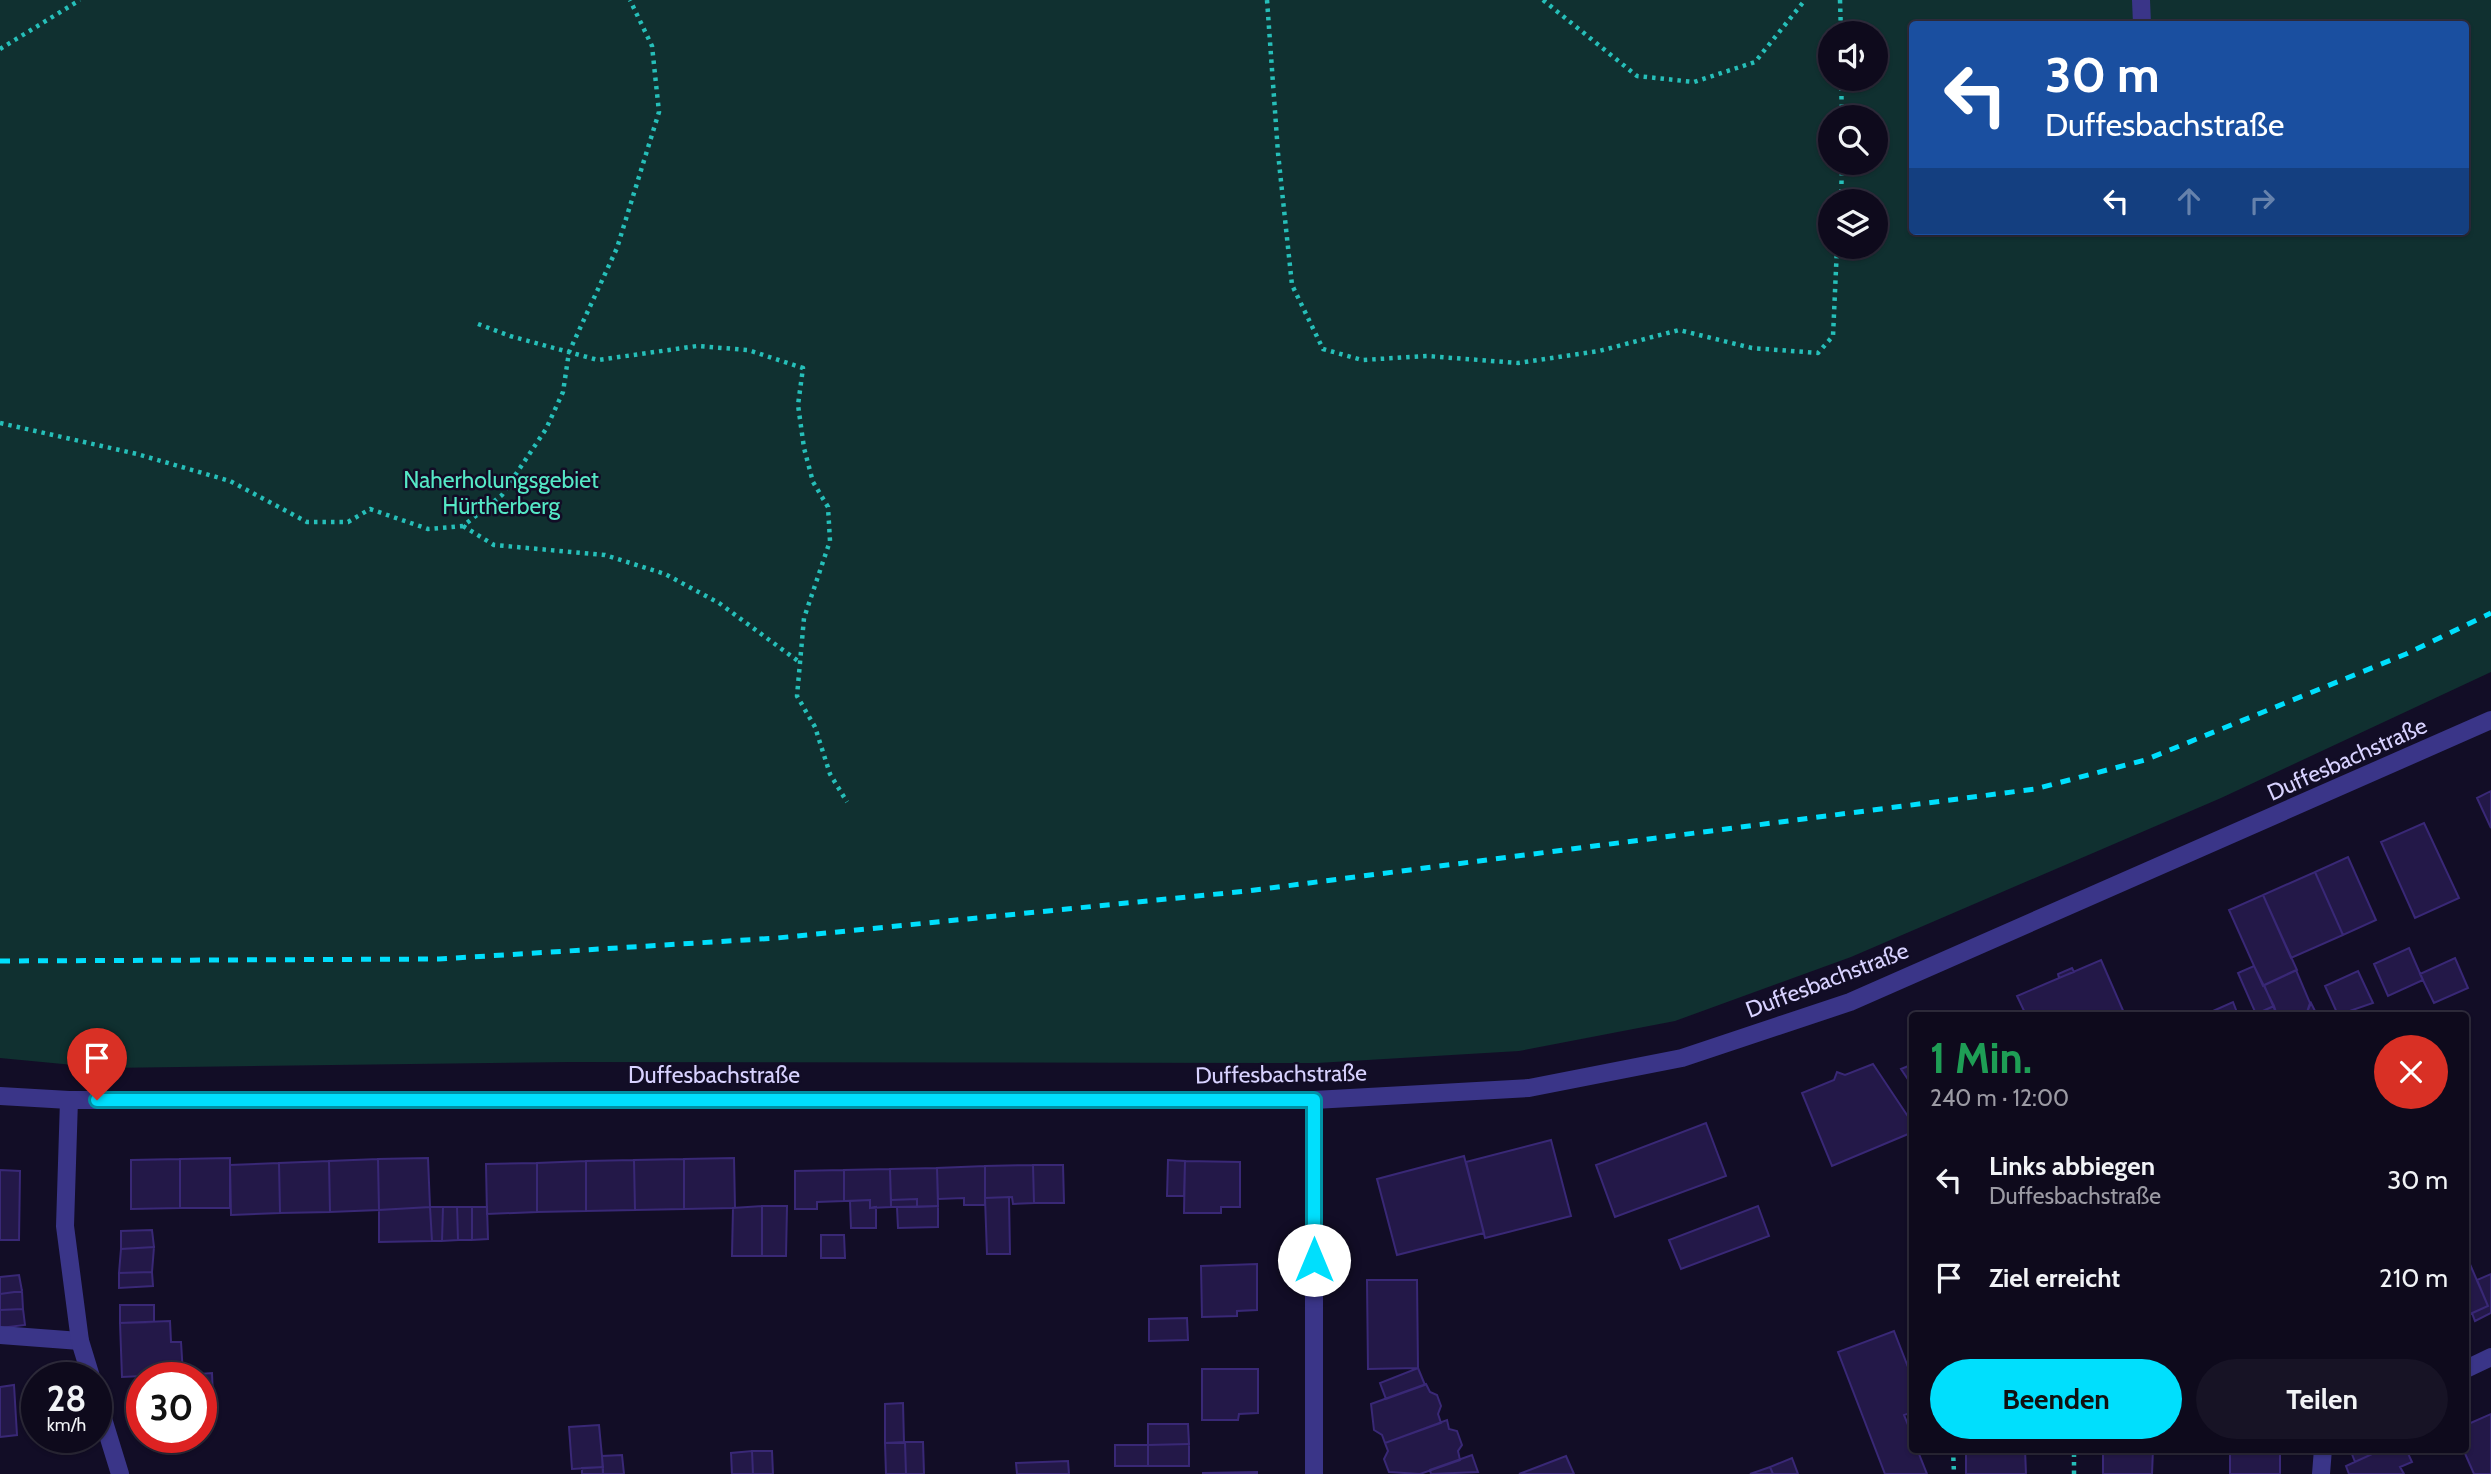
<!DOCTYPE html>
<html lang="de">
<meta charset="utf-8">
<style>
:root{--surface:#0e0a1c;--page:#171325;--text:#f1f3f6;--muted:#9b9aa3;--line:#2e2b3b;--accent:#00dffd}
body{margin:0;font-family:Cabin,sans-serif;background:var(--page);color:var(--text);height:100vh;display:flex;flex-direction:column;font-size:26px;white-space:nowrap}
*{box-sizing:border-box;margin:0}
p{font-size:23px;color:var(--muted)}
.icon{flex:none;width:38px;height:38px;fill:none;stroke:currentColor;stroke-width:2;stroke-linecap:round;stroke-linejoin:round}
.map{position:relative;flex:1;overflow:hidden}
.side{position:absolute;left:1909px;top:1012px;width:560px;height:441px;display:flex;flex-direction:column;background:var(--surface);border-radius:7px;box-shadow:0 2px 5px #0004,0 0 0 2px var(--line)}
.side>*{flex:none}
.top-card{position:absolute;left:1909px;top:21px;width:560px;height:214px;border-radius:7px;box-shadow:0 2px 5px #0004,0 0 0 2px var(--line);background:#1a4fa0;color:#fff;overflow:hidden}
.tools{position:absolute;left:1818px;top:21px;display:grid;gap:14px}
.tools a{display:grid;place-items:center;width:70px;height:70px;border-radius:50%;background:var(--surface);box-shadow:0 2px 5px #0004,0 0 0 2px var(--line);font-size:35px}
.speed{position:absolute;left:21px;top:1362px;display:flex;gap:14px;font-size:35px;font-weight:700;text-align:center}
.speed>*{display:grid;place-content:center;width:91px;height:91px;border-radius:50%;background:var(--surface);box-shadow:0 2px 5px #0004,0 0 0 2px var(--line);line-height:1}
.speed small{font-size:18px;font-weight:400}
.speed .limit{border:10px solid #d22;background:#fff;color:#111}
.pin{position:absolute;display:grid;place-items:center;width:60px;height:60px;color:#fff;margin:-72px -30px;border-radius:50% 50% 50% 0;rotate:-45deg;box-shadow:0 0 7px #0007}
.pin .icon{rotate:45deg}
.me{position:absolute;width:77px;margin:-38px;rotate:0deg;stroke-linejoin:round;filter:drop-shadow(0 0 5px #0008)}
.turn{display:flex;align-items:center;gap:24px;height:147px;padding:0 21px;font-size:32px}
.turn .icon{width:91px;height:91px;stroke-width:2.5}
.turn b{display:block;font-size:49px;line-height:60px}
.lanes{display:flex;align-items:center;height:66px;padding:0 21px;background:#0003;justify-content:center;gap:35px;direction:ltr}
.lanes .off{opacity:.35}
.round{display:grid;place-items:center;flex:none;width:74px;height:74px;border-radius:37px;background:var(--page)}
.head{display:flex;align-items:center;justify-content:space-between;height:119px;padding:0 21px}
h1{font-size:42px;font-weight:800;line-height:52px;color:#1e9e55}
.primary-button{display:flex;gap:14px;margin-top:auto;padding:14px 21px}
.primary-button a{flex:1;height:80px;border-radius:42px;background:var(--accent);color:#111;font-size:28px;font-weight:800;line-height:80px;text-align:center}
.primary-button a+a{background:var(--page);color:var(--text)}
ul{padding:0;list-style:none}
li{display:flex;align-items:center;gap:21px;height:98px;padding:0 21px}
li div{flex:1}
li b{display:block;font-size:26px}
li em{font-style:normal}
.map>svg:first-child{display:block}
.green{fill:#103030;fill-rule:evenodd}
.building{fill:#231848;stroke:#392876;stroke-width:2}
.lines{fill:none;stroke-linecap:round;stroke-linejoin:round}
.path{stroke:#26bfb9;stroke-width:4.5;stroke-dasharray:3.5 5;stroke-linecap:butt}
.lane{stroke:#3a3588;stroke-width:18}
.street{stroke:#3a3588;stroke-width:18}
.rail{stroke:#00dffd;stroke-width:5;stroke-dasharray:10 9;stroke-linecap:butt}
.route-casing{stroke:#0091a4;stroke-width:18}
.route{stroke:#00dffd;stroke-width:12}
.labels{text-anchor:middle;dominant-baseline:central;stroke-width:5;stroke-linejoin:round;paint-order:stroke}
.park-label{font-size:23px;fill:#55e8c6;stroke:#120d26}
.street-label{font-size:23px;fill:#d8d2ff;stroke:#120d26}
</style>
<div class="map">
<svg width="2491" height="1474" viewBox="0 0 2491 1474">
<rect width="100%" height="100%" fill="#120d26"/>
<path class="green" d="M0 0H2491V672L2221 798 1851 957 1675 1021 1519 1051 1317 1063 570 1062 105 1068 0 1058ZM1913 24H2466V231H1913ZM1830 33H1876V79H1830ZM1830 117H1876V163H1830ZM1830 201H1876V247H1830Z"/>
<path class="building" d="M2491 791V828L2477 798Z
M2424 823 2459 898 2415 918 2381 842Z
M2348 857 2376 920 2343 935 2315 872Z
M2315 872 2343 935 2291 958 2263 895Z
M2263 895 2297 970 2263 986 2229 910Z
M2409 948 2423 980 2388 996 2374 964Z
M2455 958 2468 988 2434 1003 2420 974Z
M2101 960 2125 1015H2026L2017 996Z
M2254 966 2274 1006 2256 1014 2238 973Z
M2072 968 2074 972 2059 978 2058 974Z
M2296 970 2310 1003 2307 1012 2277 1015 2264 985Z
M2358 971 2373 1003 2338 1015 2325 986Z
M2233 1002 2238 1015H2204Z
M2311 1003 2317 1015H2300L2307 1012Z
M2274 1006 2277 1015H2256V1014Z
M1873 1064 1913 1124V1132L1832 1166 1802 1093 1834 1080 1837 1072 1845 1075Z
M1913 1064V1087L1901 1069Z
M1706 1123 1726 1176 1615 1217 1596 1165Z
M1551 1140 1571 1216 1485 1238 1466 1162Z
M1464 1156 1484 1233 1397 1255 1377 1179Z
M230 1158V1208H180V1159Z
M428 1158 430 1207 379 1210 378 1159Z
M734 1158 735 1208 684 1209V1159Z
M180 1159V1208L131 1209V1160Z
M378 1159 379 1210 330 1212 329 1161Z
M684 1159V1209L635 1210 634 1160Z
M634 1160 635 1210 586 1211V1161Z
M1168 1160 1185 1161 1184 1196H1167Z
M329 1161 330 1212 280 1213 279 1163Z
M586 1161V1211L537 1212V1163Z
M1185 1161 1240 1162V1207H1221V1213H1184Z
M279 1163 280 1213 231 1215 230 1165Z
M537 1163V1212L487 1214 486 1164Z
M1033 1165H1063L1064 1203H1034Z
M1033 1165 1034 1203 1013 1204 1012 1197 985 1198V1166Z
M985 1166V1205H964V1198L938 1199 937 1168Z
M937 1168 938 1206 917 1207V1199L891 1200 890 1169Z
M890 1169 891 1207 870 1208V1200L844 1201V1170Z
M0 1170 20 1171 19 1240H0Z
M844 1170V1201L817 1202V1209H795V1171Z
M1009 1197 1010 1254H987L985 1198Z
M917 1199V1207H891V1200Z
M870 1200V1208L876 1207V1228H851L850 1201Z
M762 1206H787L786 1256H762Z
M762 1206V1256H732L733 1208Z
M938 1206V1227L898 1228 897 1207Z
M1758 1206 1769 1236 1681 1269 1669 1240Z
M430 1207H443L442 1241H432Z
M430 1207 432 1241 379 1242V1210Z
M443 1207H457L458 1240 442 1241Z
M457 1207H472V1240H458Z
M472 1207H487L488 1239 472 1240Z
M152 1230 154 1247 121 1249V1231Z
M821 1235H844L845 1258H821Z
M154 1247 152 1272 119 1273 121 1249Z
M2466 1255 2488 1306 2466 1316Z
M1257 1264V1310L1237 1311V1316L1202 1317 1201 1266Z
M152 1272 153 1286 119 1288V1273Z
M2491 1274V1313L2475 1321 2472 1313 2488 1306 2477 1280Z
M19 1275 22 1291 0 1294V1277Z
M1367 1280H1417L1418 1368 1368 1369Z
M22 1291 23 1309 0 1310V1294Z
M120 1305H154V1322L120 1323Z
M23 1309 25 1325 0 1328V1310Z
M1187 1318 1188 1340 1149 1341V1319Z
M170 1321 171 1342H181L183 1374 122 1377 120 1323Z
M1894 1331 1913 1380V1412L1904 1415 1913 1437V1449H1917L1927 1474H1885L1838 1352Z
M1418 1368 1425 1385 1386 1399 1380 1383Z
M1202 1369H1258V1413L1239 1414 1238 1420H1202Z
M212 1373 214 1424 201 1425V1377H158Z
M1426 1384 1430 1392 1437 1395 1441 1406 1438 1414 1441 1423 1385 1443 1382 1435 1374 1430 1371 1404Z
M14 1385 17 1435 0 1437V1387Z
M903 1403 904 1443H885V1404Z
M2491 1414V1474H2474L2463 1449H2466V1425Z
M1447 1420 1449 1429 1457 1431 1462 1445 1458 1451 1460 1460 1420 1474 1389 1472 1384 1459 1388 1451 1385 1443Z
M1148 1424H1188L1189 1444 1148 1445Z
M599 1425 603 1467 572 1469 569 1427Z
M905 1442H923L924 1474H906Z
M905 1442 906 1474H886L885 1443Z
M1189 1444V1466H1148V1445Z
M1115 1445H1148V1466H1115Z
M1966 1449H2025L2026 1474H1966Z
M2103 1449H2153L2152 1474H2103Z
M2230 1449H2280V1474H2230Z
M2350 1449H2383L2355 1462Z
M2383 1449H2406L2412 1462 2400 1467 2404 1474H2349L2346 1466Z
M752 1451H772L773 1474H753Z
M752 1451 753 1474H732L731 1453Z
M622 1455 624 1474H603L602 1456Z
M1472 1455 1478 1472 1431 1474 1430 1470Z
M1566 1456 1574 1474H1519Z
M1792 1458 1798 1474H1773L1770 1467Z
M1068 1461 1069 1474H1017L1016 1463Z
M603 1467V1474H582V1468Z
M1770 1467 1773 1474H1750Z
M1257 1472V1474H1203V1473Z"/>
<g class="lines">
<path class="path" d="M1267 0 1278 153 1292 285 1323 349 1362 360 1427 356 1518 363 1599 351 1679 330 1752 348 1818 353 1833 336 1837 247
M1543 0 1637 76 1694 82 1755 62 1805 0
M1840 0 1841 33
M0 49 80 0
M1841 79 1842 117
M1841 201 1842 163
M478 324 510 336 598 360 697 346 748 350 803 368 798 405 804 448 813 482 828 507 830 541 804 618 797 696 815 727 830 774 847 802
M0 423 137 454 230 481 307 522H348L370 509 428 529 463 526 502 495 546 429 563 392 569 352 617 248 659 112 652 46 630 0
M463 526 494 545 605 555 665 574 719 603 798 661
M1953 1449 1954 1474
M2074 1474V1449"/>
<path class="lane" d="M0 1335 80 1341
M2321 1474 2323 1449"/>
<path class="street" d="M2141 0 2142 24
M0 1096 69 1100H1314L1529 1088 1682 1058 1850 1002 2491 720
M69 1100 65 1226 80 1341 91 1377
M2466 1369 2491 1357
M96 1396 120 1474
M1314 1474V1100"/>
<path class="rail" d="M0 961 439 959 777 938 1247 891 2035 789 2145 760 2406 654 2491 613"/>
</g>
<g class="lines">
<defs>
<path id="route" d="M97 1100H1314V1260"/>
</defs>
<use href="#route" class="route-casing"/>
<use href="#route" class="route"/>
</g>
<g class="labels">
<g class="park-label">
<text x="501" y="480">Naherholungsgebiet<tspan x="501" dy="26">Hürtherberg</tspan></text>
</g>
<g class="street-label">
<text transform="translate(2347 759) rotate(-24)">Duffesbachstraße</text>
<text transform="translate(1827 980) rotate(-21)">Duffesbachstraße</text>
<text transform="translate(1281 1074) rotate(-1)">Duffesbachstraße</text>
<text x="714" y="1075">Duffesbachstraße</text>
</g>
</g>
</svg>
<div class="tools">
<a><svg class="icon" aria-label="sound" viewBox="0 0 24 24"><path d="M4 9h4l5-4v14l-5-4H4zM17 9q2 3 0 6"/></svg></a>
<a><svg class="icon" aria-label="search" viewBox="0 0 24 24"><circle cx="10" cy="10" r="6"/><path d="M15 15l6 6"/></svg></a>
<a><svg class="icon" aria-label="layers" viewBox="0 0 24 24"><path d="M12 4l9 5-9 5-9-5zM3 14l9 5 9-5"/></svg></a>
</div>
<div class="speed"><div>28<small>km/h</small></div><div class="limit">30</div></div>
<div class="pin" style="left:97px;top:1100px;background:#d93025"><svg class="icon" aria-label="arrive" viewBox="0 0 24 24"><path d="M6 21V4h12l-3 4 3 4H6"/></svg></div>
<svg class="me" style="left:1314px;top:1260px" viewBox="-20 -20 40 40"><circle r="19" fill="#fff"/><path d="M0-13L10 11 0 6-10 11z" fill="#00dffd"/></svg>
<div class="top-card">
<div class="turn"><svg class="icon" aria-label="left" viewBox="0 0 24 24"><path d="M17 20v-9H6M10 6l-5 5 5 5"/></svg><div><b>30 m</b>Duffesbachstraße</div></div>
<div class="lanes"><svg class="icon" aria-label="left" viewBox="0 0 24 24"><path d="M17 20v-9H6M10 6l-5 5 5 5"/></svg><svg class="icon off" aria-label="ahead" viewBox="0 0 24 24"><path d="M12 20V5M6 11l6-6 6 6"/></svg><svg class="icon off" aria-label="right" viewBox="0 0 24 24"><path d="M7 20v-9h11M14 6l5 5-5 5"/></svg></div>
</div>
<section class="side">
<div class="head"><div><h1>1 Min.</h1><p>240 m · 12:00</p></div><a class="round" style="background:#d93025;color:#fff"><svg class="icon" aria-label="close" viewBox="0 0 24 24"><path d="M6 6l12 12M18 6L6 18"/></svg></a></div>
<ul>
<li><svg class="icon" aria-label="left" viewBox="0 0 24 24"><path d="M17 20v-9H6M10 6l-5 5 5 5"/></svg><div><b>Links abbiegen</b><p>Duffesbachstraße</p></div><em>30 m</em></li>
<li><svg class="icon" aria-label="arrive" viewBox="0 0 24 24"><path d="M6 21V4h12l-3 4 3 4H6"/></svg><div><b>Ziel erreicht</b></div><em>210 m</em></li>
</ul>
<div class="primary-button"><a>Beenden</a><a>Teilen</a></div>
</section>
</div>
